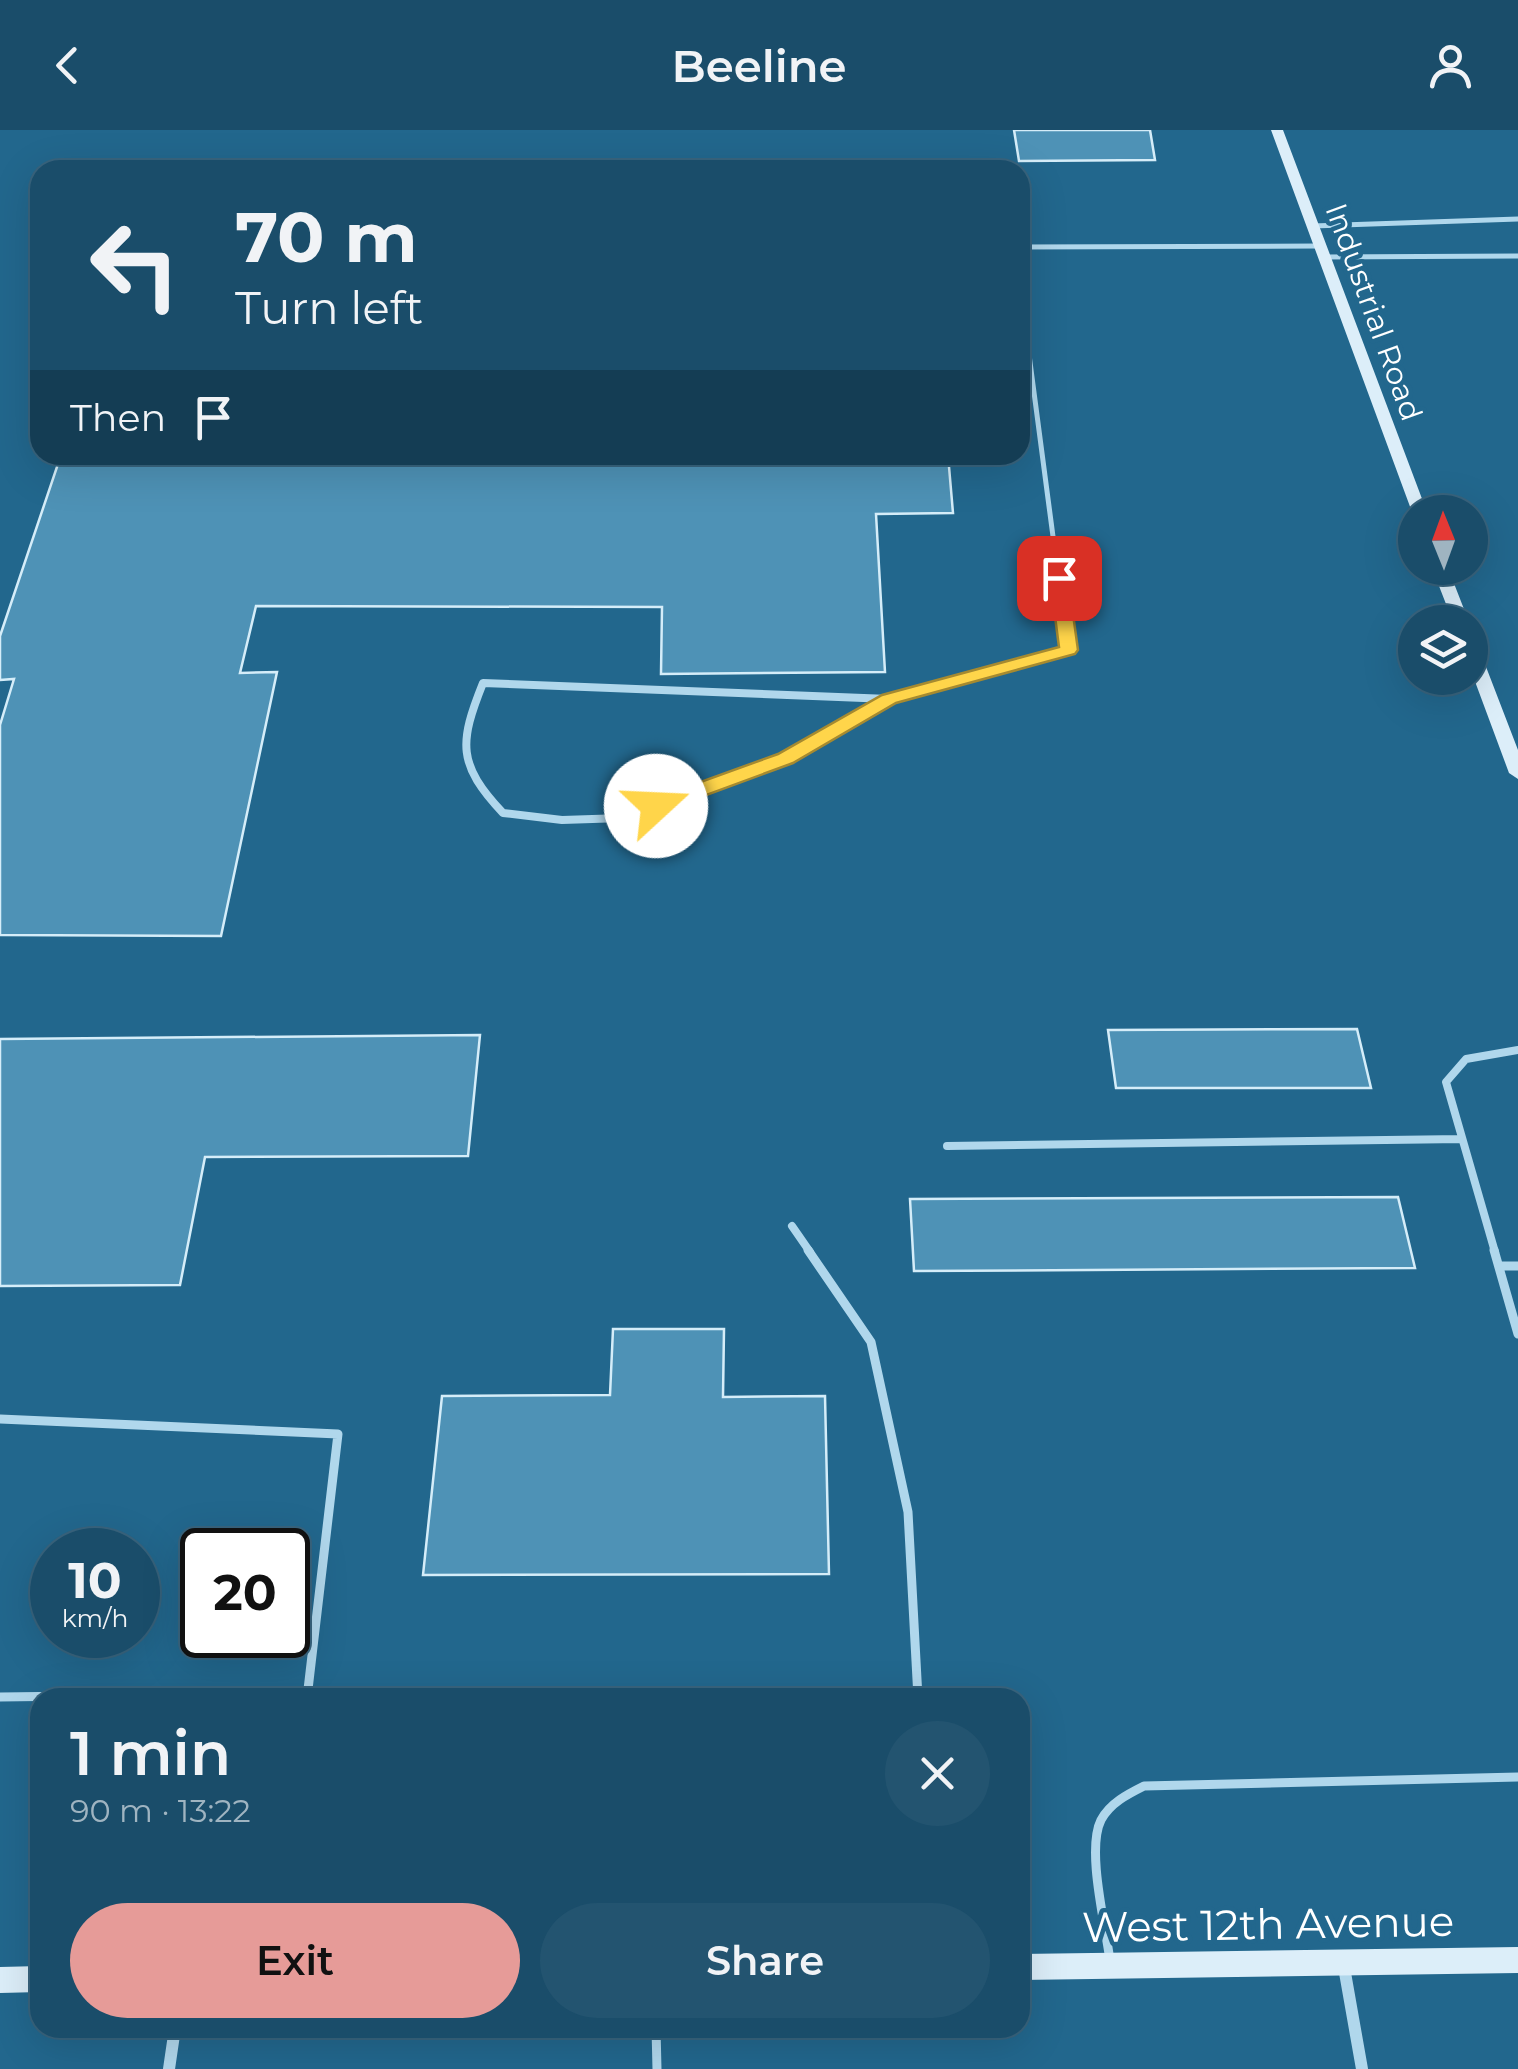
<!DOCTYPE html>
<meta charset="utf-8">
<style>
:root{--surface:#1a4d6a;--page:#235470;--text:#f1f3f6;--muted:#9fb4c1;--line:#38647e;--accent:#e69b98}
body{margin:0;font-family:Montserrat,sans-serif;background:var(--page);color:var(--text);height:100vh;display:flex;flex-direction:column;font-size:38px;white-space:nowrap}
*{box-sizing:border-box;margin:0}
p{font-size:32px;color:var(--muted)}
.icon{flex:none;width:55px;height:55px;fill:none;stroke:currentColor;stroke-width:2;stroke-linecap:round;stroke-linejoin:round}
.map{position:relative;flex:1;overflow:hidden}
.details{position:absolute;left:30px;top:1558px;width:1000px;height:350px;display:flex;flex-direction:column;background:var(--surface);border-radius:30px;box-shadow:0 10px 40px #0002,0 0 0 2px var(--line)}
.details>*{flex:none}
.banner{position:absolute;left:30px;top:30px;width:1000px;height:305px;border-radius:30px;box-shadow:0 10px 40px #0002,0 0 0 2px var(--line);background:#1a4d6a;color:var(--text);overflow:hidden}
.needle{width:65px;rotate:359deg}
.controls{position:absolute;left:1398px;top:365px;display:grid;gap:20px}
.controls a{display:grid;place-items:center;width:90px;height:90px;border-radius:50%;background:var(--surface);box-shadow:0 10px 40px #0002,0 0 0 2px var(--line);font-size:50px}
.speed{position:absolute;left:30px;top:1398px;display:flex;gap:20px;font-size:50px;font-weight:700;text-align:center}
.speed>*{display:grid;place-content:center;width:130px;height:130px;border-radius:50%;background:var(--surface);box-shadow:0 10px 40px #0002,0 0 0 2px var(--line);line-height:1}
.speed small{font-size:25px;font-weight:400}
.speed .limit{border:5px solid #111;border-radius:15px;background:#fff;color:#111}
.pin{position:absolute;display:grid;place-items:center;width:85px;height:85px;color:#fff;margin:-42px;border-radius:20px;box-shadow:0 5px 15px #0006}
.me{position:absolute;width:110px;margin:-55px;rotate:70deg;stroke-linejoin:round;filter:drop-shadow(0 0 8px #0008)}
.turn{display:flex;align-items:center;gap:35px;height:210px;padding:0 40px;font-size:45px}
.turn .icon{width:130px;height:130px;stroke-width:2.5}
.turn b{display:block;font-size:70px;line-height:85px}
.then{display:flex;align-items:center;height:95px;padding:0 40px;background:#0003;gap:20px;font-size:38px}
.round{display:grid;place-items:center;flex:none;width:105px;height:105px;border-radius:52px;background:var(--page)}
.overview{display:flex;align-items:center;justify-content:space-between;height:170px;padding:0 40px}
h1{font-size:60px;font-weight:600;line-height:75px}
.cta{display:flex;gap:20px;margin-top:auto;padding:20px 40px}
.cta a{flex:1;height:115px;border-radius:60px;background:var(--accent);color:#111;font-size:40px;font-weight:600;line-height:115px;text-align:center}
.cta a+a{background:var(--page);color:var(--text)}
header{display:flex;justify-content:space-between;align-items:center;height:130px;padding:0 40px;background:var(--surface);font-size:45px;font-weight:600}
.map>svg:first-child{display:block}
.building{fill:#4e92b6;stroke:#d5edf9;stroke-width:2.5}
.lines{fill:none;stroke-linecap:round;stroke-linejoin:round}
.lane-far2{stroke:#b0d7ec;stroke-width:5}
.lane-far1{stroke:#b0d7ec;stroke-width:8}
.lane{stroke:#b0d7ec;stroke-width:9}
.street{stroke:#b0d7ec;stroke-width:12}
.secondary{fill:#dceef9;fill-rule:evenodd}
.route{fill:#ffd54a;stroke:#a68a30;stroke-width:2.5}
.labels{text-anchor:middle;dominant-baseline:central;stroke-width:9;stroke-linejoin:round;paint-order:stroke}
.far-street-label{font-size:30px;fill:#fff;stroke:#22678d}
.near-street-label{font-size:42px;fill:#fff;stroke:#22678d}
</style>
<header><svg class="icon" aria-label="back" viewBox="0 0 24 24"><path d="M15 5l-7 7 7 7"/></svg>Beeline<svg class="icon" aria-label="person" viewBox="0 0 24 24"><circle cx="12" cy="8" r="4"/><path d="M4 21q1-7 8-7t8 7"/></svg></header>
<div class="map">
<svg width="1518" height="1939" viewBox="0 0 1518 1939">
<rect width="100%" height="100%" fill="#22678d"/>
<path class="building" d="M1014 0H1150L1155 30 1019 31Z
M61 325H948L953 383 876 384 885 542 661 544 662 477 256 476 240 543 277 542 221 806 0 805V595L14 549 0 550V506Z
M1357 899 1371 958H1116L1108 900Z
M480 905 468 1026 205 1027 180 1155 0 1156V909Z
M1398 1067 1415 1138 914 1141 910 1069Z
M613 1199H724L723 1267 825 1266 829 1444 423 1445 442 1266 610 1265Z"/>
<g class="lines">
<path class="lane-far2" d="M1313 96 1518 89
M1020 117 1319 116
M1323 127 1518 126
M1020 156 1064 490"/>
<path class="lane-far1" d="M483 553 889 569 785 629 623 688 562 690 503 683C457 634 459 613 483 553Z
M889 569 1068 520 1064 487
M947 1016 1462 1009
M792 1096 810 1122
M1495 1122 1446 952 1466 929 1518 920"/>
<path class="lane" d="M808 1120 871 1212 908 1382 918 1568
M1494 1120 1518 1204
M1499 1136H1518
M0 1289 338 1304 307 1568
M0 1567 308 1563
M1110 1831C1106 1797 1086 1720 1101 1690 1110 1673 1128 1664 1144 1656L1518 1647
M656 1898 657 1939"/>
<path class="street" d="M1344 1837 1362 1939
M169 1939 175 1898"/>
<path class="secondary" d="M1271 0H1283L1427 382H1415V385L1412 382Z
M1432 438H1448L1469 492H1453Z
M1470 511 1478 516 1518 620V649L1509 643 1470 538Z
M1518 1817V1843L1020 1850V1824Z
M40 1836V1862L0 1863V1837Z"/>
</g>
<path class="route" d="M1059 442 1068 448 1078 520 1075 524 896 573 793 633 663 681H648L645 676 648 671 778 624 882 565 1059 517 1050 448Z"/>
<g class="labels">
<g class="far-street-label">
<text transform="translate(1374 182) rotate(70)">Industrial Road</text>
</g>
<g class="near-street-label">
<text transform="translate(1268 1794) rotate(-1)">West 12th Avenue</text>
</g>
</g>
</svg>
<div class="controls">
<a><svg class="needle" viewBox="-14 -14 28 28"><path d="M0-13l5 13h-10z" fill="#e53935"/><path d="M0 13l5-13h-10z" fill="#9fb4c1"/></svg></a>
<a><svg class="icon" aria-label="layers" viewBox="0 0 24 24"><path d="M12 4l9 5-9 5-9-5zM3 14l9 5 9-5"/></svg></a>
</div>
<div class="speed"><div>10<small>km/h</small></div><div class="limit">20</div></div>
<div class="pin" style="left:1059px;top:448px;background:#d93025"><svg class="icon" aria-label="arrive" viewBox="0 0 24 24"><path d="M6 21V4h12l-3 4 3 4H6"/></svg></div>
<svg class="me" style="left:656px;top:676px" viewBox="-20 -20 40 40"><circle r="19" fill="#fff"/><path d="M0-13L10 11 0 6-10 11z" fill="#ffd54a"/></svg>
<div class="banner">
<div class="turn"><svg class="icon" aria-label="left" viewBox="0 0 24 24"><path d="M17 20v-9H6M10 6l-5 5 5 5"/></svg><div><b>70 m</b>Turn left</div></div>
<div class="then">Then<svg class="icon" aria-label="arrive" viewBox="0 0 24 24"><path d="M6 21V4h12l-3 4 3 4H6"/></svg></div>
</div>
<section class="details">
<div class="overview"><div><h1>1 min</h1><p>90 m · 13:22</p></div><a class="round"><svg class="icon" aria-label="close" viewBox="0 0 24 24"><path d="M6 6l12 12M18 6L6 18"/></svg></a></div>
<div class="cta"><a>Exit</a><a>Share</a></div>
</section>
</div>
